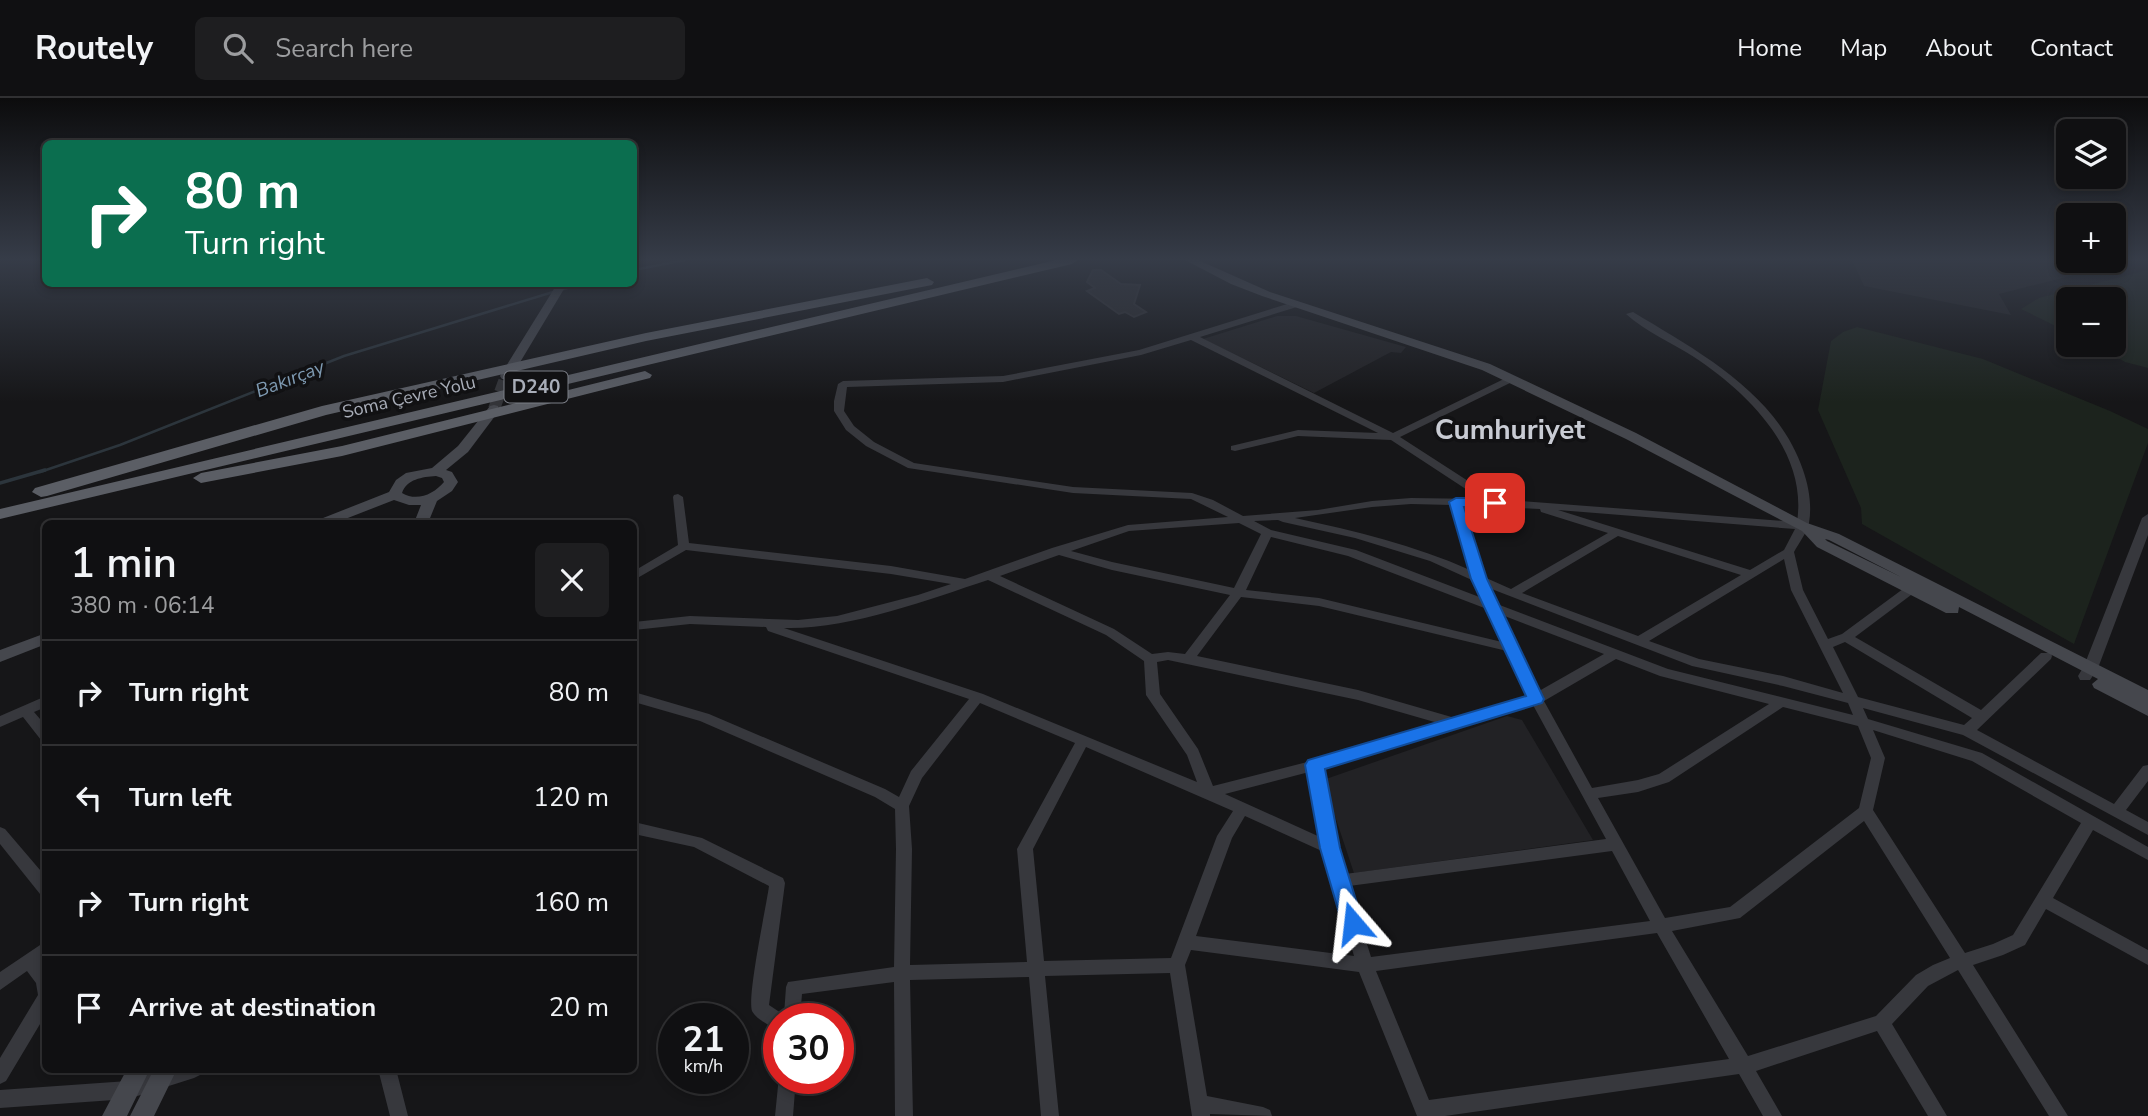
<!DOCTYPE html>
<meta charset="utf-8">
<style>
:root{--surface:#101012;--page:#1e1e20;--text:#f1f3f6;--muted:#9c9d9f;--line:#303032}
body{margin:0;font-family:"Nunito Sans",sans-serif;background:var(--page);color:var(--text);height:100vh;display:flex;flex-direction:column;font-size:26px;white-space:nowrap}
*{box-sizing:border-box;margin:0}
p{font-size:23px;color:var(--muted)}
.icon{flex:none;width:38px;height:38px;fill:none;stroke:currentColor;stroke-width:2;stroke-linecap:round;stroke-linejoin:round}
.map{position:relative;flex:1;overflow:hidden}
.side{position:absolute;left:42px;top:422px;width:595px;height:553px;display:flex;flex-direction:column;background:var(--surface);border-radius:10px;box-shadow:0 4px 10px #0003,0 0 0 2px var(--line)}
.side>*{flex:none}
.guide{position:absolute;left:42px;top:42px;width:595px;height:147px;border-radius:10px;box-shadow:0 4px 10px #0003,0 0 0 2px var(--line);background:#0b6e4f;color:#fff;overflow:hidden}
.controls{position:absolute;left:2056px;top:21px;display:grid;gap:14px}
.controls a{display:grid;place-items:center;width:70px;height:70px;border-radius:10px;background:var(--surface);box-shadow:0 4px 10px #0003,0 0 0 2px var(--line);font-size:35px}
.speed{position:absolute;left:658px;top:905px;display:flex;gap:14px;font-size:35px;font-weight:700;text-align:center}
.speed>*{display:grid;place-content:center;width:91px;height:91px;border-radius:50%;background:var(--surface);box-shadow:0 4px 10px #0003,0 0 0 2px var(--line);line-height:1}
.speed small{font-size:18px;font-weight:400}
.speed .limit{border:10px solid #d22;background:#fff;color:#111}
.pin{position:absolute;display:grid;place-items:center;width:60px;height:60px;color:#fff;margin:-30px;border-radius:14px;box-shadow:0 4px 10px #0006}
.me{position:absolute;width:77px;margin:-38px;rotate:343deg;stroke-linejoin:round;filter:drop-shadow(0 0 5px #0008)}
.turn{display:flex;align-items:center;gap:24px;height:147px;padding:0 28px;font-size:32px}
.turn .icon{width:91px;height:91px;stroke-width:2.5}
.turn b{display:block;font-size:49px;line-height:60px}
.round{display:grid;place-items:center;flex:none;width:74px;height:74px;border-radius:10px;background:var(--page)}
.head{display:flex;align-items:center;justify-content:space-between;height:119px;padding:0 28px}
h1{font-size:42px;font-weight:600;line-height:52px}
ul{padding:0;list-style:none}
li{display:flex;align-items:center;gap:21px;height:105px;padding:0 28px;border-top:2px solid var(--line)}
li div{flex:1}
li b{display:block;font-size:26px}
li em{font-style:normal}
header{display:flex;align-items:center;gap:42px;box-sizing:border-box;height:98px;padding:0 35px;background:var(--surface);border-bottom:2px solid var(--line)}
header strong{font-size:33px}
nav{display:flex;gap:38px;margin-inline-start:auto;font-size:24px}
.search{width:490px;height:63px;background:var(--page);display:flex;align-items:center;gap:18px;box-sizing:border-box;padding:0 24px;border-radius:10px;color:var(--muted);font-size:26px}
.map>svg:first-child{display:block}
.built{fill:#222225}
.green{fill:#1c231d}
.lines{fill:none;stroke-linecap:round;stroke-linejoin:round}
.stream-far1{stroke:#2c353c;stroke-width:2.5}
.stream{stroke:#2c353c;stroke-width:3.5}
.building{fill:#29292c;stroke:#303034;stroke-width:2}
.secondary-tunnel{stroke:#333438;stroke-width:12;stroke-dasharray:12 6;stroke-linecap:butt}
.minor{fill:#37383d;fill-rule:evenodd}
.tertiary{fill:#37383d;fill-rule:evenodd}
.secondary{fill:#45474d;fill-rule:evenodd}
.trunk{fill:#5b5e65;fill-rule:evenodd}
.route{fill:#1a73e8;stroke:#114b97;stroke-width:2}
.labels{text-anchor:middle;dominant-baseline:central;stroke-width:7;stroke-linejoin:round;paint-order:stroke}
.far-street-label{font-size:18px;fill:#a8adb8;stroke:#111113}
.far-water-label{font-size:19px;font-style:italic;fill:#7f9bb3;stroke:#111113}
.shield{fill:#111113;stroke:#7b7e86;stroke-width:2}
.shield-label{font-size:19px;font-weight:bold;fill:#a8adb8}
.district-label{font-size:28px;font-weight:bold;fill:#c9ccd4;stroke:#111113}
</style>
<header>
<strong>Routely</strong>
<div class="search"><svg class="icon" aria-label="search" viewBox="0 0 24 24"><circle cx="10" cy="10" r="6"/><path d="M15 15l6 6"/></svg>Search here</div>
<nav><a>Home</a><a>Map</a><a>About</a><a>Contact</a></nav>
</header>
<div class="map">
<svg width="2148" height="1018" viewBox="0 0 2148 1018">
<rect width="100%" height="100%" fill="#161618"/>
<path class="built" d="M1852 162 2068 163 2133 162 1999 196 2011 217 1864 188Z
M1277 218H1296L1406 249 1401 255 1391 254 1314 295 1203 241Z
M1507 618 1522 622 1593 742 1354 775 1323 682Z"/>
<path class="green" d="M2148 172V270L2125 264 2095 247H2114V201H2068V234L2021 211 2039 200Z
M1857 229 1983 261 2110 313 2148 331V345L2074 546 1862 426 1861 410 1818 312 1831 243 1843 234Z"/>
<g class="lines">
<path class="stream-far1" d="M634 172 685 162
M560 192 582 186
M40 374 120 347 344 258 553 194"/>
<path class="stream" d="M0 385 45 372"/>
</g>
<path class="building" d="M1093 172H1101L1121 186 1140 187 1134 206 1146 214 1134 219 1125 214 1119 216 1087 193 1095 190 1087 184Z"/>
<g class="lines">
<path class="secondary-tunnel" d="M494 311 506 278"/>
<path class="minor" d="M1297 203 1301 206 1300 208 1200 239 1393 335 1508 279H1514V283L1400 339 1496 401 1797 424C1808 353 1748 295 1694 259 1672 245 1645 233 1626 216L1633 214C1699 254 1777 295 1803 372 1809 389 1812 408 1809 425 1806 436 1799 445 1794 454L1803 492 1828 541 1842 536 1907 488H1915L1917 491 1915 494 1855 539 1981 612 2041 555H2051L2052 558 2051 561 1977 632 2114 706 2143 668 2148 667V683L2126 712 2148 724V737L1963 637 1863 610 1868 621 1982 655 2148 749V762L2093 732 2053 800 2148 852V867L2046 811 2025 847 2003 857 1973 867 2068 1018H2049L1958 872 1928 888 1892 926 1947 1018H1928L1877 933 1756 973 1782 1018H1763L1739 976 1445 1018H1417L1359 874 1191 852 1185 867 1207 998 1263 1009 1270 1012 1272 1018 1210 1016V1018H1192L1170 875 1045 878 1059 1018H1041L1029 879 910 882 913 1018H895L894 884 802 896 800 920H779V932C771 929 756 921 752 913 747 898 766 810 769 788L694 749 634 736V724L702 740 783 780 785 785 769 907 784 917 786 889 788 884 894 869 896 751 895 711 875 699 700 623 634 604V594L709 616 885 691 899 699 911 673 969 601 768 533 766 529 690 526 634 532V524L690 518 798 522 837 518 918 497 951 486 891 476 686 452 634 482V473L678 447 673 399 674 397 678 396 683 399 689 445 891 468 965 481 1052 450 1128 427 1228 419 1191 401 1073 395 908 370 866 348 846 332 834 313V303L838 286 843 283 1003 278 1139 252ZM1191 242 1378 335 1298 332 1231 348V352L1235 353 1298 338 1391 342 1481 401 1411 400 1372 403 1318 412 1243 418 1213 402 1192 395 1073 389 914 365 874 344 854 328 844 313 847 289 1003 284 1141 257ZM1411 406 1451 407 1470 472C1414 447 1355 433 1295 420L1372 409ZM1463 407 1540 411 1541 414 1608 435 1511 491 1484 479ZM1558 412 1795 431 1784 452 1750 472ZM1278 422 1283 424 1355 440 1430 463 1474 483 1482 500 1356 452 1271 432 1254 423ZM1239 425 1261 436 1234 490 1112 464 1071 453 1129 433ZM1618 438 1741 477 1638 538 1522 495ZM1271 439 1348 458 1487 511 1502 544 1319 500 1246 492ZM1059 457 1112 472 1230 497 1185 556 1168 554 1152 556 1114 531 1000 478ZM1784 461 1791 492 1843 595 1783 578 1699 561 1649 543ZM988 482 1106 537 1144 563 1146 597 1187 657 1197 684 983 596 784 530C848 532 927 502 988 482ZM1489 490 1692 568 1783 588 1848 605 1853 617 1668 571 1497 506ZM1241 499 1319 508 1507 553 1528 599 1455 620 1358 592 1197 558ZM1502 517 1604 556 1539 593ZM1845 544 1972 620 1964 627 1858 599 1833 549ZM1616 561 1660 578 1769 606 1659 676 1638 682 1592 690 1544 603ZM1168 562 1358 602 1438 625 1315 662 1213 688 1198 651 1160 596 1157 564ZM980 605 1075 645 1017 751 1027 864 910 867 912 751 909 708 922 680ZM1533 607 1606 741 1345 776 1338 750 1323 670ZM1783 609 1858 628 1871 660 1859 710 1730 809 1665 820 1598 700 1638 694 1669 684ZM1873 632 1972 663 2081 725 2013 837 1993 846 1965 855 1873 712 1885 660ZM1086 649 1233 713 1217 738 1171 860 1044 863 1033 751ZM1309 674 1320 739 1225 696ZM1245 718 1324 754 1354 858 1196 838 1232 740ZM1864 723 1950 860 1933 867 1916 877 1876 918 1748 958 1672 833 1740 820ZM1612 753 1650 823 1371 859 1349 788ZM1657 835 1729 961 1429 1002 1376 873Z
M46 598V609L34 614 46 628V643L41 642 23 619 0 629V618Z
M0 729 5 731 46 779V797L40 796 0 746Z
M46 843V860L40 864 46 871V916L6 983 0 986V960L38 897 36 885 27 873 0 892V874Z
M166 971H203L200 977 194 980 128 1001 0 1010V992L128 983Z
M378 971H396L408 1018H390Z
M779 978V980H796L793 1018H775Z"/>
<path class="tertiary" d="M2148 416V437L2098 570 2090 582H2080L2078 578 2084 568 2142 420Z"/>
<path class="secondary" d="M1185 162H1198L1270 194 1490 266 1636 335 1807 425 1839 436 2148 592V618L2094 590 2092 586 2098 581 1959 509 1958 515H1946L1817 449 1802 433 1626 341 1482 272 1262 198 1231 186ZM1825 441 1829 442 1901 479 1827 443Z
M557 186H567L510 281H502L500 278Z
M494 307 498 308V314L468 354 446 372 452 374 458 384 452 393 437 403 428 425H414L421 407H409L394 402 335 425H316L318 422 389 394 396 382 406 375 432 370 458 348 490 308ZM436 378 442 380 444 384C434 396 417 404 402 395 407 381 422 379 436 378Z
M46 535V546L0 564V552Z
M127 971H150L127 1018H102Z
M154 971H177L154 1018H130Z"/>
<path class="trunk" d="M1056 162H1078L1072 166 0 421V411Z
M927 180 934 184 932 187 646 243 326 317 47 398 41 399 32 394 35 390 322 308 646 235Z
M645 273 652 277 650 280 342 358 201 385 193 380 201 375 342 348Z"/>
</g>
<linearGradient id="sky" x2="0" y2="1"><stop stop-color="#0c0c0d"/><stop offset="0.53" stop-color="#363c48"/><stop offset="1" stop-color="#363c48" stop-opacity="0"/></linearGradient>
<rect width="2148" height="304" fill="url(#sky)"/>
<path class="route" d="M1456 400H1495L1502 405 1495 409H1464L1487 481 1544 601 1542 605 1325 671 1340 750 1363 825 1360 831 1353 834 1346 831 1342 825 1320 750 1305 667 1308 662 1526 598 1471 481 1449 404Z"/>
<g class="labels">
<g class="far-street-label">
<text transform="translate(409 299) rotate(-13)">Soma Çevre Yolu</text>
</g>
<g class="far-water-label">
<text transform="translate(290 281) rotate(-21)">Bakırçay</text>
</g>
<rect class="shield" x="504.5" y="273.5" width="63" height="31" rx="5"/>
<g class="shield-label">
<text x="536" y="289">D240</text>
</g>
<g class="district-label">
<text x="1510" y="332">Cumhuriyet</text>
</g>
</g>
</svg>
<div class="controls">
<a><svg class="icon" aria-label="layers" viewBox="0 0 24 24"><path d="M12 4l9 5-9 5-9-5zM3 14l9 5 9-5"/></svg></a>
<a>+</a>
<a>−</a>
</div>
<div class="speed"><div>21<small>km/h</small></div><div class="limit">30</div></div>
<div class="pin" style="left:1495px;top:405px;background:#d93025"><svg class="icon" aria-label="arrive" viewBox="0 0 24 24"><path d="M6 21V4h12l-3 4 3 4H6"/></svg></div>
<svg class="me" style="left:1353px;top:825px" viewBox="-20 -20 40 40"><path d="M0-17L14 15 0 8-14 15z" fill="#1a73e8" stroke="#fff" stroke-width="4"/></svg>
<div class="guide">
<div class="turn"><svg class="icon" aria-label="right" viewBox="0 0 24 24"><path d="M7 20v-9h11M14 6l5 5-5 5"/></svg><div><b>80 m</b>Turn right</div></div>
</div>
<section class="side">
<div class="head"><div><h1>1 min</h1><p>380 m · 06:14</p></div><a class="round"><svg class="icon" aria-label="close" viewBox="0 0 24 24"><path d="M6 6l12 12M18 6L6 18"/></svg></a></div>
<ul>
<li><svg class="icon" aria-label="right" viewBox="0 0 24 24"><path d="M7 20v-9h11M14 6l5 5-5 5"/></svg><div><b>Turn right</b></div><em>80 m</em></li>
<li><svg class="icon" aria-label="left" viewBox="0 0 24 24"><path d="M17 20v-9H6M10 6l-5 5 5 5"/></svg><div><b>Turn left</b></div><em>120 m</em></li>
<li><svg class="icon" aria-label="right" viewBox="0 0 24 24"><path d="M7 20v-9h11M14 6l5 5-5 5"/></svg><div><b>Turn right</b></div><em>160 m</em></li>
<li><svg class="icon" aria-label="arrive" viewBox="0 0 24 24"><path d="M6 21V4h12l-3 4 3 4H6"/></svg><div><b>Arrive at destination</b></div><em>20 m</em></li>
</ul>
</section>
</div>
